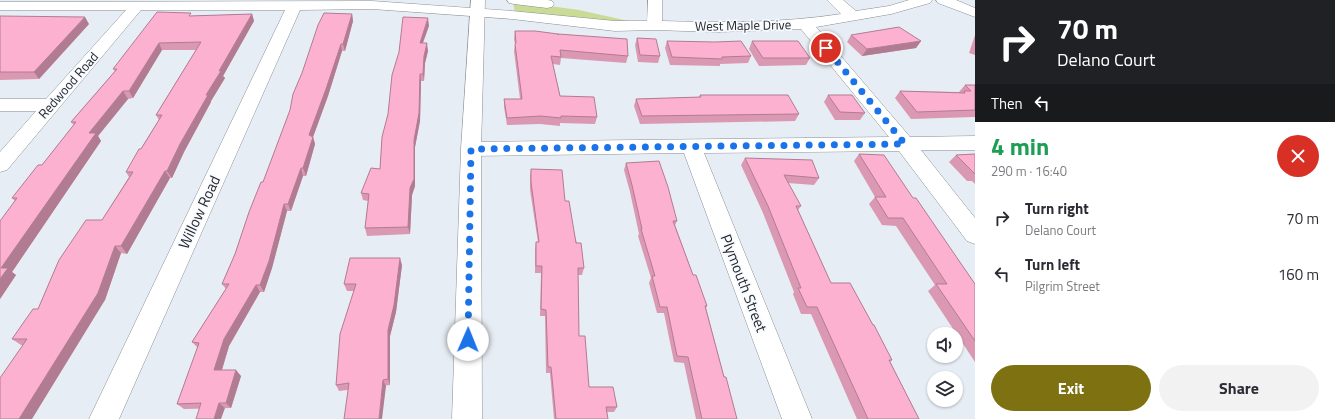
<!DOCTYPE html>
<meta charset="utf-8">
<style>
:root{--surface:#fff;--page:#f2f2f3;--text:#2b2b33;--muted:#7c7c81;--accent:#7e7111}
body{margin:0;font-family:"Titillium Web",sans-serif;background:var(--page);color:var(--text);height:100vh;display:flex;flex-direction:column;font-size:15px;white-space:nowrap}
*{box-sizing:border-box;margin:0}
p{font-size:13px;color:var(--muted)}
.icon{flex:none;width:22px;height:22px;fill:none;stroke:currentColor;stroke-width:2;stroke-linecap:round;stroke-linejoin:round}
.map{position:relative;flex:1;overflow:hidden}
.drawer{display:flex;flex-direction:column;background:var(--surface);width:360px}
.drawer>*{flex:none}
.guide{background:#202124;color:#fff;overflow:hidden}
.buttons{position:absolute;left:927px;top:327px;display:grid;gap:8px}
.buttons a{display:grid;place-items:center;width:36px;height:36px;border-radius:50%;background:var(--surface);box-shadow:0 1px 3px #0004;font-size:20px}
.pin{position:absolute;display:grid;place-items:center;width:34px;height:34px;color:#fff;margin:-17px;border:2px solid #fff;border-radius:50%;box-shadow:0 1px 4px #0007}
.me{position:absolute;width:44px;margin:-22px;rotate:1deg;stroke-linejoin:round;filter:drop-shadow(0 0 3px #0008)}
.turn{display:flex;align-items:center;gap:14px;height:84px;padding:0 16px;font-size:18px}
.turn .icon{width:52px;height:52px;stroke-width:2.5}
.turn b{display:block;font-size:28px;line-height:34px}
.then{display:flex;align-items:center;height:38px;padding:0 16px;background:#0003;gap:8px;font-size:15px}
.round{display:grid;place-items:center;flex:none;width:42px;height:42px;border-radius:21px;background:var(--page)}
.summary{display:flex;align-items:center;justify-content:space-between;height:68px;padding:0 16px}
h1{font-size:24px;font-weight:700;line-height:30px;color:#1e9e55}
.cta{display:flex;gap:8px;margin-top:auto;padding:8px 16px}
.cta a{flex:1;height:46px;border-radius:24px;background:var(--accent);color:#fff;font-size:16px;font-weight:700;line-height:46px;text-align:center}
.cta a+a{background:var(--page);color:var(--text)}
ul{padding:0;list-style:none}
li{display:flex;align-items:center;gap:12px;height:56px;padding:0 16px}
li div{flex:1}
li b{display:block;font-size:15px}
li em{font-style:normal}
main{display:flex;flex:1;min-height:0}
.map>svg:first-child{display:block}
.green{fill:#cadb96}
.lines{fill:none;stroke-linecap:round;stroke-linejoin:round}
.street-casing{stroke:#898e94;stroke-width:1}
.secondary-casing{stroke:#898e94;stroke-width:1}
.street{fill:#fff;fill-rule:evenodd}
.secondary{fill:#fff;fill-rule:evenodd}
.wall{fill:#da98b3}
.shaded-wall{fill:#b17c92}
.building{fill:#fdb1d0;stroke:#b17c92}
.route{stroke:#1a73e8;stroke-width:7;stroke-dasharray:0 12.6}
.labels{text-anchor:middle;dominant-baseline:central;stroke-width:3.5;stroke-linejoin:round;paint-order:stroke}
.far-street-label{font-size:13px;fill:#25272a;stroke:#f7fafe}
.street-label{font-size:15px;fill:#25272a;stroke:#f7fafe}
</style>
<main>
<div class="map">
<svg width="975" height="419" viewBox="0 0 975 419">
<rect width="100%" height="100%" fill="#e7edf4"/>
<path class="green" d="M513 1 579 10 642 24 515 14Z"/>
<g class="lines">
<defs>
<path id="street" d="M507 0H548L552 1 554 4 552 7 547 8 514 4 509 3Z
M648 0H662V21C722 23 782 23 841 14L827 0H843L856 11 889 6 909 0H932L930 3 891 14 816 27 910 137 975 136V150H921L975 218V244L967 241 899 151 704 153 812 419H782L684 153 471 156 464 154 461 149 464 144 471 142 889 137 801 29 718 32 654 30 615 31 512 19 372 9 300 10 119 419H89L285 10H141L7 170 0 172V152L36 111H0V99H46L126 10H0V2L372 1 512 11 615 21H647Z
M936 0H956L975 8V17L938 3Z"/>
<path id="secondary" d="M471 0H485L481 149 482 419H452L461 149Z"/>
</defs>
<use href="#street" class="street-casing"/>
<use href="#secondary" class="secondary-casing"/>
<use href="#street" class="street"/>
<use href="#secondary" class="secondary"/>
</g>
<path class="wall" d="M252 14 254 21 223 76 225 78 211 101V102L184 152 172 178H170L127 254 121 253 105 300 23 345H21L12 339 38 309 102 220 129 177 126 172 159 120 156 115 196 50H162L133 98 128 99 98 136 101 141 12 272 16 275 0 299 15 201 12 198 42 165 74 125 71 122 115 71 113 69 192 16Z
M352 14 353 21 345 51H342L328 96 313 137 315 144 306 176H303L291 211H287L272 268 264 292H260L229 346 222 370 241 376 231 408 184 409 177 404 198 348 192 342 226 289 222 284 235 254 263 182Z
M0 16 89 24 39 79 0 80Z
M429 26 423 43 428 51 425 63 424 81H421L420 121 415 147V186L412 195 410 234 367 236 365 228 368 201 363 200 361 193 380 169 382 137Z
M515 31 558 35 628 56 626 63 561 58 560 65 553 64 560 96 597 117 595 124 560 123V126L540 124 507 125 504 107V99H520L514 51 515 44 514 39Z
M851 35 921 41 916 48 862 56 847 42Z
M975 35V55L969 53Z
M637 38 660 56 658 63 638 62 635 45Z
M667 41 751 56 748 63 720 64V66L670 65 665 48Z
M752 41 810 58 806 65 759 66 749 49Z
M965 85H975V117L911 119 895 98 900 91 959 92Z
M700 95 799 114 795 121 640 124 634 106 636 99 699 97Z
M828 95 865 113 860 120H835L824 102Z
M859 154 913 198 975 284V362L928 291 935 285 896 226 882 225 869 204 875 197 854 161Z
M975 154V184L972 181H967L949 162 956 155Z
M745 158 819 178 814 185 788 183 801 206 798 210 831 283 873 325 892 360 890 362 919 419H857L811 314H801L793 294 794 292 763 213 741 165Z
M626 163 677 221 675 225 693 275 707 306 706 308 724 377 737 419H696L684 363 674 362 664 313H657L649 283 651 278 638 236 639 234 630 192 624 170Z
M531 169 565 201 584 268 582 275H578L579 336 589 387 617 407 614 412H607L608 419H554L550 373H546L545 316H540L541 273H535V249L536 242H538L530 190V176Z
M402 265 396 312 390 336V385L339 391 336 385 354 291H347L344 284Z"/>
<path class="shaded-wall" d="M252 14 254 21 223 76 225 78 211 101V102L184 152 172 178 167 171 180 144 219 71Z
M352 14 353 21 345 51 343 44Z
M85 17 89 24 39 79 34 72Z
M428 18 429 26 420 50V43Z
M921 41 916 48 862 56 867 49Z
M159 43 162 50 133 98 129 91Z
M427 43 428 51 425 63 424 81 423 74 424 56Z
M341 44 342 51 328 96 313 137 315 144 306 176 303 168 309 135Z
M420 74 421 81 420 121 415 147V186L412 195 410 234 408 227 410 188Z
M123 91 128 99 98 136 101 141 12 272 16 275 0 299V279L1 268 89 133Z
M301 168 303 176 291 211 288 204Z
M165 171 170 178 127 254 121 246Z
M284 204 287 211 272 268 264 292 260 285Z
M115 246 121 253 105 300 32 419H19Z
M400 258 402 265 396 312 390 336V385L388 379V330Z
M256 285 260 292 229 346 220 376 214 370 224 339Z
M236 370 241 376 231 408 226 403Z
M383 380 386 386 382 419H379Z
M219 403 225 408 221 419H214Z"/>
<path class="building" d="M157 12 191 13 189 16 252 14 219 71H221L206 95H208L180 144 167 171H165L121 246H115L98 293 19 419H0V378L27 339H12L33 309H38L59 260 86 220H102L133 172H126L139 149H141L162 115H156L201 42 159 43 129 91H123L89 133H96L1 268H8L0 279V221L17 198H12L38 165H42L76 122H71L117 69H113Z
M324 13 352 14 343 44H341L326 89 309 135 313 137 303 168H301L288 204H284L269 261 260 285H256L224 339 214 370H236L226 403H219L214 419H196L201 403 177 404 199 343 192 342 229 284H222L235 254 249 212 261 182H263L290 110 293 94 302 73 318 25Z
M0 16 85 17 34 72H0Z
M403 17 428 18 420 43H427L424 56 423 74H420L419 113 414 140V179L410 188 408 227 365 228 369 194 361 193 371 168 380 169 382 137 388 114 392 75 399 52Z
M899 27 921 41 867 49 851 35Z
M515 31H535L558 34V35V34L627 39 628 56 560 50 561 57 551 56 560 96 594 97 597 117 561 116V118L541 116 507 118 504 99H522L515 44 516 43Z
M637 38 656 39 660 56 640 55Z
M667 41 715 42 741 41 751 56 722 57V59L672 57Z
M752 41H798L810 58H763Z
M965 85H975V110L917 112 900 91 965 93 964 91H971Z
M700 95H788L799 114 642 116 636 99 701 97Z
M828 95H852L865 113 840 112Z
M859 154 884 155 913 198H916L975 284V341L936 284H947L903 218H888L875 197H886Z
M975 154V174L956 155Z
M745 158 812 160 819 178 784 175 801 206H796L831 283H850L873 325H874L892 360H889L919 419H868L817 307H807L798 288H801L768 206Z
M659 161 668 187 677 221H673L693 275H696L707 306H705L724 377H726L737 419H702L688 357 677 356 667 307H660L652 276H655L641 229H642L632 185 626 163Z
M531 169 562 170 565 201H569L576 243H581L584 268H578L579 336H585L589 387H613L617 407H606L608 419H556L551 367H548L546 310 541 309 542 266H536V242H539L531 182Z
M350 258H400L394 305 388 330V379L383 380 379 419H344L349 383 336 385 340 334 356 284H344Z"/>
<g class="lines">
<path class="route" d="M468 340 471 149 905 144 826 48"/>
</g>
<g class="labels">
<g class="far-street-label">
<text transform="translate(743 25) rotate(-1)">West Maple Drive</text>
<text transform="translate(68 85) rotate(-49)">Redwood Road</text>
</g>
<g class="street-label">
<text transform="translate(199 212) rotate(-65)">Willow Road</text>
<text transform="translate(744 283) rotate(69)">Plymouth Street</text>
</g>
</g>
</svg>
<div class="buttons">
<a><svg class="icon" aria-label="sound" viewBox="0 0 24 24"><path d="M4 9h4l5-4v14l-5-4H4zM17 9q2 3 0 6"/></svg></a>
<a><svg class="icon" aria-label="layers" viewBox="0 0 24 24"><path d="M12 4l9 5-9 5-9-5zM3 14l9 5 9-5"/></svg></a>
</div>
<div class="pin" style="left:826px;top:48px;background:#d93025"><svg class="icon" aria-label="arrive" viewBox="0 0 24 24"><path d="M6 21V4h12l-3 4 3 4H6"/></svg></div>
<svg class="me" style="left:468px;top:340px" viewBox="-20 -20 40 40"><circle r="19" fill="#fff"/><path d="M0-13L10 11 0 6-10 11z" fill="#1a73e8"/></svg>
</div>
<section class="drawer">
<div class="guide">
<div class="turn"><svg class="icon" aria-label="right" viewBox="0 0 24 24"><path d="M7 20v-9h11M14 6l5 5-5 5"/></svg><div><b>70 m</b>Delano Court</div></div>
<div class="then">Then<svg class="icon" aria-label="left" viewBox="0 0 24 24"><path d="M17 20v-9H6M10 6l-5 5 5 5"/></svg></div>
</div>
<div class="summary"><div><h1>4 min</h1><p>290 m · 16:40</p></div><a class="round" style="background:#d93025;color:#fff"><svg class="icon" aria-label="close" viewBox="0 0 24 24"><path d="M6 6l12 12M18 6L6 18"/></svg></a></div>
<ul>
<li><svg class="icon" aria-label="right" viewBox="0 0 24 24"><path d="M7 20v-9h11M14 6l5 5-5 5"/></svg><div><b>Turn right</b><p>Delano Court</p></div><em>70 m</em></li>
<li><svg class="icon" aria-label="left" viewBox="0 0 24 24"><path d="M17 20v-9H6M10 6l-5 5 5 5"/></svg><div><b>Turn left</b><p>Pilgrim Street</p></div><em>160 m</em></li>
</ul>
<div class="cta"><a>Exit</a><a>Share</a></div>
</section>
</main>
